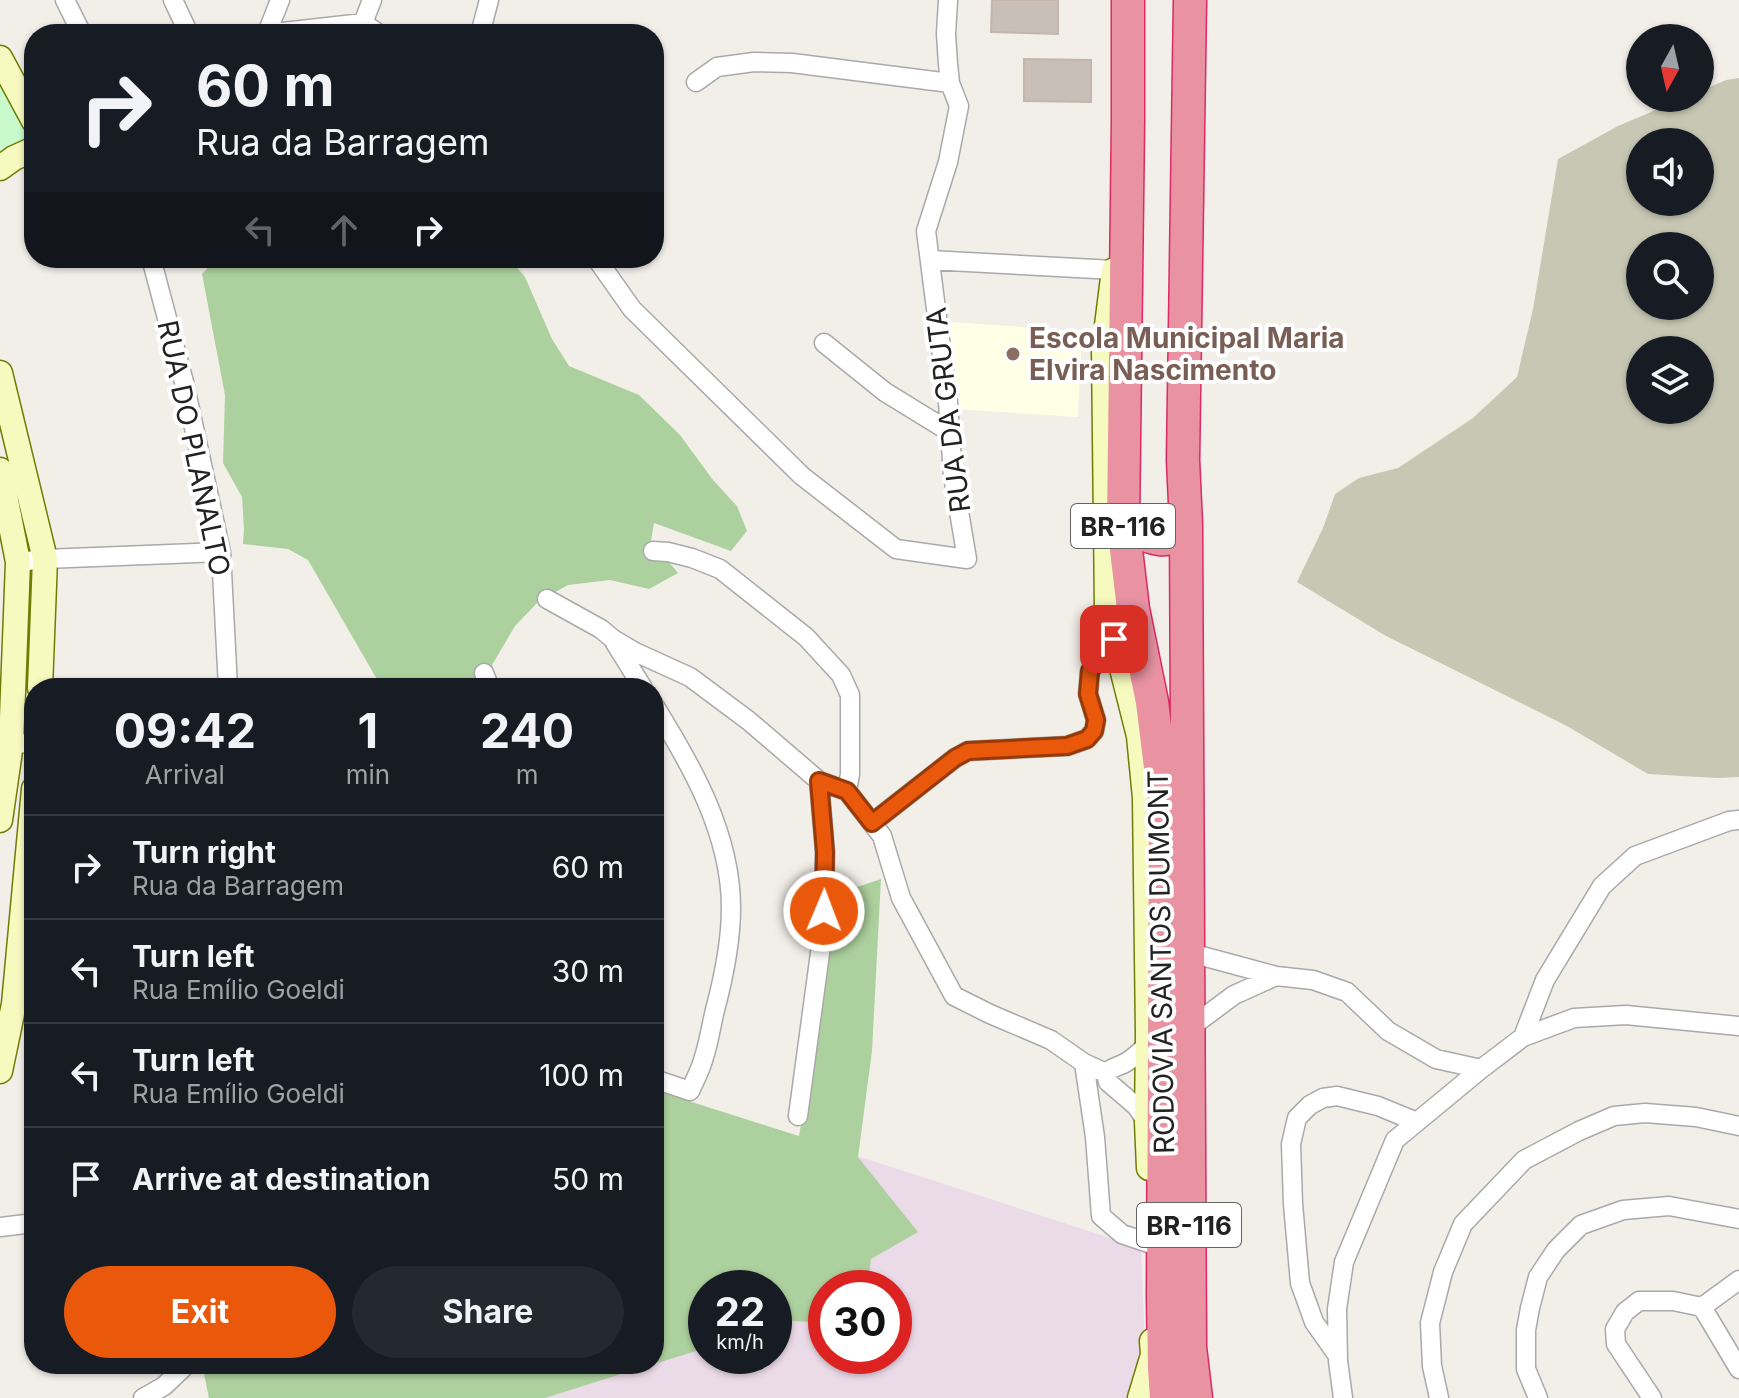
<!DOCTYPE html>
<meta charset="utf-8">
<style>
:root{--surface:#171b24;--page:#242831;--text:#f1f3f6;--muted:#9ea1a6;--line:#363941;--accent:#ea580c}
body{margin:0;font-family:Inter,sans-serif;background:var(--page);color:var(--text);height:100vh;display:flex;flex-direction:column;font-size:30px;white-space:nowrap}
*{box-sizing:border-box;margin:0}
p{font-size:26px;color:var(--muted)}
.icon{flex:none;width:44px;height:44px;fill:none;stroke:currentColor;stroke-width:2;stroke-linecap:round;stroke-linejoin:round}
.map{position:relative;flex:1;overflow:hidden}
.side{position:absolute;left:24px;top:678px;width:640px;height:696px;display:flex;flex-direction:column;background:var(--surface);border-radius:32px;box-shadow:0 2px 6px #0004}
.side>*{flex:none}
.guide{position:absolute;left:24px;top:24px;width:640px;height:244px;border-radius:32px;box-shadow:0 2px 6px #0004;background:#171b24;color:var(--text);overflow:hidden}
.needle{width:52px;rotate:188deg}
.fabs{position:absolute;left:1626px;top:24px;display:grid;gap:16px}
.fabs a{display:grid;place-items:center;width:88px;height:88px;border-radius:50%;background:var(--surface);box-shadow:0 2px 6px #0004;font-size:40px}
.speed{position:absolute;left:688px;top:1270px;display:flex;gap:16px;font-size:40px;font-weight:700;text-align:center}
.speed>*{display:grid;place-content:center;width:104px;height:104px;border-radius:50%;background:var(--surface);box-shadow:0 2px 6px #0004;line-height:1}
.speed small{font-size:20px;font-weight:400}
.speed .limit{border:12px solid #d22;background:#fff;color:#111}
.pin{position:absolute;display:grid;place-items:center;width:68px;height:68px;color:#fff;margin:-34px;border-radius:16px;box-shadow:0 4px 12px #0006}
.me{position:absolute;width:88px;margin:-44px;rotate:1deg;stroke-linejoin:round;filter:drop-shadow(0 0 6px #0008)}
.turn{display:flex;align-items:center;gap:28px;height:168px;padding:0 40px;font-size:36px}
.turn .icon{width:104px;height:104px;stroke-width:2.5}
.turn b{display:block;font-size:56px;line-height:68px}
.lanes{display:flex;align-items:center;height:76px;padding:0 40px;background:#0003;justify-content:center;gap:40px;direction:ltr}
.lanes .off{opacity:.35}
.eta{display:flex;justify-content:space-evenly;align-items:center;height:136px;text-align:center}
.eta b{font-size:48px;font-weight:700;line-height:56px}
.action{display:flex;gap:16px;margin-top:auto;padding:16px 40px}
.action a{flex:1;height:92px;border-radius:48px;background:var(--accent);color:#fff;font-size:32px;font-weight:700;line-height:92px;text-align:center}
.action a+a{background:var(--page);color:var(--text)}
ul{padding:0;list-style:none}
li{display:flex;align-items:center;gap:24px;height:104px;padding:0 40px;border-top:2px solid var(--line)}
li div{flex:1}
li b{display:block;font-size:30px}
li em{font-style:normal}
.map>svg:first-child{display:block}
.industrial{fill:#ebdbe8;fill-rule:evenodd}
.education{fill:#ffffe5}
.construction{fill:#c7c7b4;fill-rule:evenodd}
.forest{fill:#add19e}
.park{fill:#c8facc}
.building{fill:#c7bfb8;stroke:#c4b6ab;stroke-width:2}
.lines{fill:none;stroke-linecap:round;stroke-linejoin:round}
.street-casing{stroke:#a9a9a9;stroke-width:21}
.secondary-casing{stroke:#707d05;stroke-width:27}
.highway-casing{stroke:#dc2a67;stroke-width:35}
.street{stroke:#fff;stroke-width:18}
.secondary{stroke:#f7fabf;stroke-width:24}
.highway{stroke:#e892a2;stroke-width:32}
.route-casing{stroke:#983908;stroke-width:20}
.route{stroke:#ea580c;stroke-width:14}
.education-dot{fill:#8d6e63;stroke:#fff;stroke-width:3}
.labels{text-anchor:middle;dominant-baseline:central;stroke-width:8;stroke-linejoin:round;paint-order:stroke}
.shield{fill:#fff;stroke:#646464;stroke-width:2}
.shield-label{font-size:26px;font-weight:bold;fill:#222}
.education-label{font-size:28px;font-weight:bold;fill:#785e54;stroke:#fff;text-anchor:start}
.street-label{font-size:28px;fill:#222;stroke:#fff}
</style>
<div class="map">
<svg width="1739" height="1398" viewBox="0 0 1739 1398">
<rect width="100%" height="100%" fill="#f2efe9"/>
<path class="industrial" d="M654 1090 1141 1248 1145 1345 1151 1398H209L202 1364H654ZM706 1288H774V1356H706ZM826 1288H894V1356H826Z"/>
<path class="education" d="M937 321 1082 331 1078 417 955 409Z"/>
<path class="construction" d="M1739 78V777L1717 778 1648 774 1567 726 1386 636 1297 582 1323 528 1335 494 1359 478 1398 468 1473 418 1517 377 1533 309 1558 159 1618 126 1684 98H1700V91L1726 80ZM1640 142H1700V202H1640ZM1640 246H1700V306H1640ZM1640 350H1700V410H1640Z"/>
<path class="forest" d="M217 258H509L525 277 552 339 569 366 639 395 680 435 713 480 737 506 747 531 731 551 654 523 651 541 678 573 649 589 610 580 568 585 539 601 515 626 492 665 494 688H382L308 560 288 549 243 544 244 529 242 497 223 463 225 395 202 274Z
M881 879 872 1051 858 1157 918 1232 871 1259 867 1288H826V1323L793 1321 774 1327V1288H706V1348L654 1364V1090L799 1136 840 893Z
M202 1364H653L545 1398H209Z"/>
<path class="park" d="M0 77 34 136 0 151Z"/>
<path class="building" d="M992 0H1058V34L991 32Z
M1024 59 1091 60V102L1024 101Z"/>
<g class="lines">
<defs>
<path id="street" d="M65 0 82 34
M173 0 189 34
M363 23 372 0
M267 33 280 0
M265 34 363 23 379 34
M480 34 489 0
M696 82 717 67 754 62 792 63 950 83
M151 258 184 382 221 552 228 688
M596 258 632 309 802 476 896 549 967 559 953 476 948 402 926 231 948 162 959 106 950 83 948 64 946 34 948 0
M930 260 1114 270
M824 343 885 392 950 432
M653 551 668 552 692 558 720 569 806 637 841 675 850 695V774L847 791
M18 562 45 559 221 552
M547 599 601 629 613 639 635 652 690 677 749 721 819 781 847 791 882 836 901 898 954 996 990 1014 1051 1040 1084 1063 1106 1073 1108 1082 1136 1106 1147 1122
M615 643 643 688
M484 673 490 688
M654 705C692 766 731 834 731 908 731 943 724 976 715 1010 711 1026 709 1042 704 1057 701 1069 695 1080 690 1091L654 1079
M0 746 34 742
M872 823 955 758 968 751 1067 746 1087 739 1094 731 1096 720 1088 694 1090 671 1114 639
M1187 952 1276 976 1313 980 1347 992 1388 1031 1436 1059 1481 1069
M1187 1030 1234 995 1276 976
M1523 1037 1545 980 1602 886 1635 856 1729 821 1739 820
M1084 1063 1095 1137 1101 1216 1122 1234 1163 1248
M1106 1073C1112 1067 1117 1067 1125 1063 1134 1058 1141 1051 1148 1044
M798 1116 823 931 825 852 819 781
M0 1227 34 1223
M1702 1307 1739 1280
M1338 1356 1314 1322 1300 1283 1293 1204 1291 1144 1297 1118 1310 1105 1323 1098 1337 1096 1378 1106 1417 1122
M143 1398 164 1386 182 1369 181 1364
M1343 1398 1338 1361 1337 1309 1344 1262 1395 1140 1481 1069 1523 1037 1574 1018 1626 1015 1739 1026
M1439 1398 1432 1366 1430 1323 1443 1272 1463 1224 1524 1160 1579 1131 1614 1116 1645 1113 1696 1117 1739 1126
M1538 1398 1526 1369V1330L1530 1308 1538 1277 1556 1250 1581 1225 1623 1210 1669 1206 1739 1219
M1652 1398 1616 1344 1615 1329 1625 1312 1639 1301H1673L1702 1307 1739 1369"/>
<path id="secondary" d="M0 58 34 121
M0 168 14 158 34 149
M1114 270 1104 349 1107 609 1139 736 1145 798 1148 1035 1147 1122 1149 1168
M0 373 45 559 40 688
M0 470 18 562 11 744 0 820
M0 1071 14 1004 34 789
M1140 1398 1153 1355 1152 1341"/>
<path id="highway" d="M1128 0V121L1123 524 1133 609 1152 702 1165 808 1163 1296 1164 1368 1166 1398
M1190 0 1183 460 1186 524 1190 1347 1196 1398
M1123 524C1146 535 1169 552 1186 524"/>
</defs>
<use href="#street" class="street-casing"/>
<use href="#secondary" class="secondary-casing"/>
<use href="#highway" class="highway-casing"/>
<use href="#street" class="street"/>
<use href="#secondary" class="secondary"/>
<use href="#highway" class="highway"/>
</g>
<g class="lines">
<defs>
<path id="route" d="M824 911 825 852 819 781 847 791 872 823 955 758 968 751 1067 746 1087 739 1094 731 1096 720 1088 694 1090 671 1114 639"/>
</defs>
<use href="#route" class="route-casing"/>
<use href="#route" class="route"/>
</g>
<circle class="education-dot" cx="1013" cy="354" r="8"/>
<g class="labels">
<g class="shield">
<rect x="1071" y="504" width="104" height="44" rx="6"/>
<rect x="1137" y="1203" width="104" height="44" rx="6"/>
</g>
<g class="shield-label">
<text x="1123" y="526">BR-116</text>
<text x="1189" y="1225">BR-116</text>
</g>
<g class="education-label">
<text x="1029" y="338">Escola Municipal Maria<tspan x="1029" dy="32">Elvira Nascimento</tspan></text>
</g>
<g class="street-label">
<text transform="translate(948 410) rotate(-97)">RUA DA GRUTA</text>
<text transform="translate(194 448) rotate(78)">RUA DO PLANALTO</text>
<text transform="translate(1161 962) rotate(-91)">RODOVIA SANTOS DUMONT</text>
</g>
</g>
</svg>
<div class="fabs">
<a><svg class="needle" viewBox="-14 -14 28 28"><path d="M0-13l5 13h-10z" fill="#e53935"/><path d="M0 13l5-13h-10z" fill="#9ea1a6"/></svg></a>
<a><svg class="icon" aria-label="sound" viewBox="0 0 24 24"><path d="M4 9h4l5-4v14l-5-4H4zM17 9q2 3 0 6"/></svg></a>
<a><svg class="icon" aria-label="search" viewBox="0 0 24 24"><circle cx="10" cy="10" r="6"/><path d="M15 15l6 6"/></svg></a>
<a><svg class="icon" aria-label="layers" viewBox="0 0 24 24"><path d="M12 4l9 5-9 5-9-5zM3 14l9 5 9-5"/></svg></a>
</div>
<div class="speed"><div>22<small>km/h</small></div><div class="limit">30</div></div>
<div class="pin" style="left:1114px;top:639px;background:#d93025"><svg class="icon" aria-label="arrive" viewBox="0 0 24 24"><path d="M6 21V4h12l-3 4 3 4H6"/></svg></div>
<svg class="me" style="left:824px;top:911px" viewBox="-20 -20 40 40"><circle r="17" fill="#ea580c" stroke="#fff" stroke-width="3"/><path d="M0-11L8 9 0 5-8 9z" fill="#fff"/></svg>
<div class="guide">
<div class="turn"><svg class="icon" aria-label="right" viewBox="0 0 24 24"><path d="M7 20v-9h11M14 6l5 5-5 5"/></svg><div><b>60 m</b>Rua da Barragem</div></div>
<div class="lanes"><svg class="icon off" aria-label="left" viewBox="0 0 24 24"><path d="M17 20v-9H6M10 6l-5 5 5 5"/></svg><svg class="icon off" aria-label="ahead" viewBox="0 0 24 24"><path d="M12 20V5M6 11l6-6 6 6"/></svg><svg class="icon" aria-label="right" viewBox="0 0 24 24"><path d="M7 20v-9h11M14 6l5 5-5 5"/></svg></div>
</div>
<section class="side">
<div class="eta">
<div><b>09:42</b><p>Arrival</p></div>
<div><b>1</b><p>min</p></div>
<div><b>240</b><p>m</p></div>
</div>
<ul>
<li><svg class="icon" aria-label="right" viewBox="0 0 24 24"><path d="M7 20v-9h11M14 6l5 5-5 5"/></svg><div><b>Turn right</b><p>Rua da Barragem</p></div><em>60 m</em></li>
<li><svg class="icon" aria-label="left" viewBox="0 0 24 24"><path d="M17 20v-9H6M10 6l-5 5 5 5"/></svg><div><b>Turn left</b><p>Rua Emílio Goeldi</p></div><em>30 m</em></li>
<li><svg class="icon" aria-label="left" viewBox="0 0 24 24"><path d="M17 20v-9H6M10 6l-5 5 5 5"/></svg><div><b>Turn left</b><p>Rua Emílio Goeldi</p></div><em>100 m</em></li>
<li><svg class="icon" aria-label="arrive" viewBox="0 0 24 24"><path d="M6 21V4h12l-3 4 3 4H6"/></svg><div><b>Arrive at destination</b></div><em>50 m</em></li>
</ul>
<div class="action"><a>Exit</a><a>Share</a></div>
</section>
</div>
